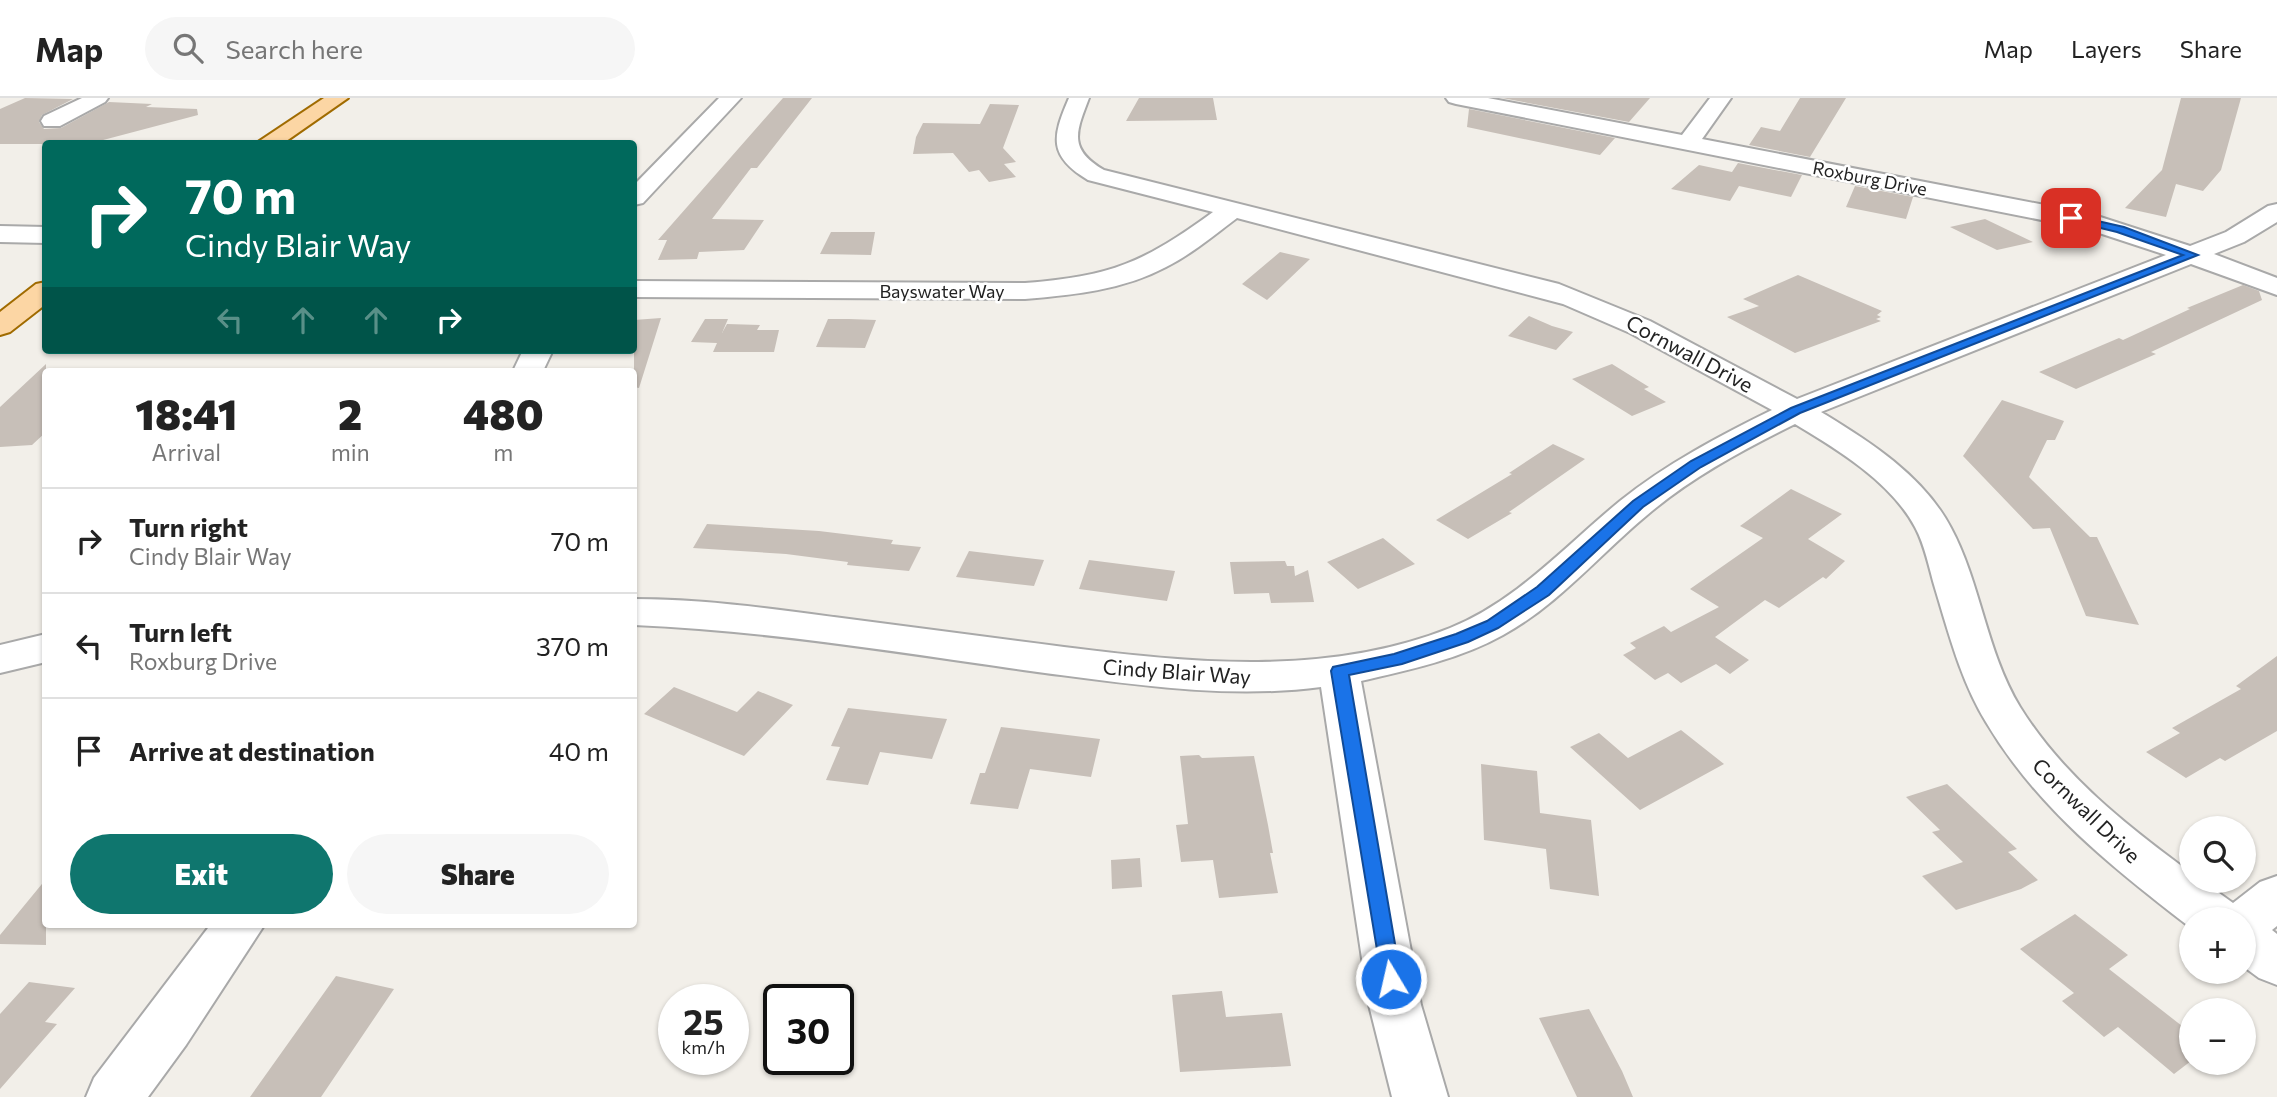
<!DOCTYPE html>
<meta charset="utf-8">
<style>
:root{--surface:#fff;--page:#f6f6f6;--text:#222;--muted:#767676;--line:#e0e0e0;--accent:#0f766e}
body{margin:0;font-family:Commissioner,sans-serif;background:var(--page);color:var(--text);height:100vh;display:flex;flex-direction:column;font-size:26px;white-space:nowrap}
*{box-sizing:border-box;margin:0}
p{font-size:23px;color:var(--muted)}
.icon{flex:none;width:38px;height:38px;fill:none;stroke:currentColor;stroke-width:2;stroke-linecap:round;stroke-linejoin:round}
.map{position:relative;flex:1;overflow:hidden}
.drawer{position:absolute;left:42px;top:270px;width:595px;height:560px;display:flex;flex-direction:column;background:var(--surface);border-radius:7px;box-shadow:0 2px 5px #0004}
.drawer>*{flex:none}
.banner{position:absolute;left:42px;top:42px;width:595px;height:214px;border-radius:7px;box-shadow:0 2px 5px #0004;background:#00695c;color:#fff;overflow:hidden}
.tools{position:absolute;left:2179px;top:718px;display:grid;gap:14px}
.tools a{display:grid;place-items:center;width:77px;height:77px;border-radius:50%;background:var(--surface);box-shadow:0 2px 5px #0004;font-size:35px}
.speed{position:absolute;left:658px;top:886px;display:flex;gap:14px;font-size:35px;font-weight:700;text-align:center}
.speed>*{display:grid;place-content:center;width:91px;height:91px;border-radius:50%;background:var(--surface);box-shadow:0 2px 5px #0004;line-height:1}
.speed small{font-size:18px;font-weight:400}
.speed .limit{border:4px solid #111;border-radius:10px;background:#fff;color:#111}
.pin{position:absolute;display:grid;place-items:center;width:60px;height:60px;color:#fff;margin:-30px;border-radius:14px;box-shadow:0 4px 10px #0006}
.me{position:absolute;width:77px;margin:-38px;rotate:351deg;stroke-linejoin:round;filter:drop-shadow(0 0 5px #0008)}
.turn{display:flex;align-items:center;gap:24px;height:147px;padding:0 28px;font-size:32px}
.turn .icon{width:91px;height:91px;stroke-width:2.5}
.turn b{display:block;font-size:49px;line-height:60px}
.lanes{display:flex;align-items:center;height:66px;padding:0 28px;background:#0003;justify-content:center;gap:35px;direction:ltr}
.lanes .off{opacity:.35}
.eta{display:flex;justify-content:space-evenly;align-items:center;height:119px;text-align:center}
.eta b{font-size:42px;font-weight:800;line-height:49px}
.cta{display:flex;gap:14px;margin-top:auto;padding:14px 28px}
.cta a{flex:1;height:80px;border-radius:42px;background:var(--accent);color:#fff;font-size:28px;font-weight:800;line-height:80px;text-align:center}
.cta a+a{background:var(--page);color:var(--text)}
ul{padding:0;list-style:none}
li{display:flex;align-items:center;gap:21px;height:105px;padding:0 28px;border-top:2px solid var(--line)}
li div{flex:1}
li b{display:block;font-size:26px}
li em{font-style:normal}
header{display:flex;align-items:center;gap:42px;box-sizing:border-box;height:98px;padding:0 35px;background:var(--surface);border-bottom:2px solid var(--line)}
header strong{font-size:33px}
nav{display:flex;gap:38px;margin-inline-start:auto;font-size:24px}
.search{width:490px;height:63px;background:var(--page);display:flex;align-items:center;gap:18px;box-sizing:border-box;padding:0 24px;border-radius:38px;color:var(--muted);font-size:26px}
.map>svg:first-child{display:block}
.building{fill:#c7bfb8}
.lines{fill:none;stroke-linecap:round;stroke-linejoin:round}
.minor-casing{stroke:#a9a9a9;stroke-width:4}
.major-casing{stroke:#a06b00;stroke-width:4}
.minor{fill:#fff;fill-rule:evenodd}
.major{fill:#fcd6a4;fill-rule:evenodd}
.route{fill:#1a73e8;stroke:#114b97;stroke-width:2}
.labels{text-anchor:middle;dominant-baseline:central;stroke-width:5;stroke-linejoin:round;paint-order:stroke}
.far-street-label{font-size:18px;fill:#222;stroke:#fff}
.street-label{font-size:21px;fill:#222;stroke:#fff}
</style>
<header>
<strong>Map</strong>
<div class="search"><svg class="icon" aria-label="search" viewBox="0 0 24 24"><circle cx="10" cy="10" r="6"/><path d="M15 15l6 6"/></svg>Search here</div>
<nav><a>Map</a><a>Layers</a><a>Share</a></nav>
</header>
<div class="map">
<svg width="2277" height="999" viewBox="0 0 2277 999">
<rect width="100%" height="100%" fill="#f2efe9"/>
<path class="building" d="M25 0 73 1 42 17 39 24 44 31 61 30 109 4 152 6 146 9 197 11 198 17 88 46H0V11Z
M783 0H812L757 70H751L712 121 764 122 744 152 699 154 697 161 658 162 667 142H658Z
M1139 0H1213L1217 22 1126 23Z
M1502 0H1650L1629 24Z
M1800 0H1846L1810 59 1749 47 1761 29 1780 33Z
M2181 0H2241L2221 72 2203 93 2176 86 2166 119 2125 110 2162 72Z
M990 6 1019 7 1003 50 1016 64 1004 66 1016 79 989 84 979 72 969 74 953 55 913 56 916 39 923 25 980 26Z
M1469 11 1615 40 1600 57 1467 29Z
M1738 65 1802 77 1791 99 1739 88 1730 103 1671 91 1699 67 1732 74Z
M1855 88 1913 99 1906 121 1846 109Z
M1985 121 2033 144 1997 152 1950 129Z
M831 134H875L871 157 820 156Z
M1280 154 1310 161 1267 202 1242 186Z
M1798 177 1882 213 1877 217 1881 219 1876 221 1881 223 1795 255 1727 219 1759 208 1743 201Z
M2243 187 2259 193 2262 202 2151 254 2156 256 2076 291 2039 274 2119 240 2123 242 2190 211 2187 210Z
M1529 218 1552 228 1573 234 1556 252 1508 238Z
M661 220 639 290 634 289V222Z
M705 221H728L722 235 727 226 760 227 757 232H779L774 254H713L717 245 691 244Z
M828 221H849L876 222 865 250 816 249Z
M46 266V334L32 347 0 349V309Z
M1612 266 1649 289 1644 291 1666 304 1632 318 1572 281Z
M2002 302 2064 323 2055 342H2047L2029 379 2090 439H2097L2139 527 2086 518 2050 430 2033 431 1963 358Z
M1553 346 1585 361 1509 414 1512 415 1468 441 1436 422 1512 376 1509 375Z
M1791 391 1842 416 1808 441 1845 463 1826 481 1823 479 1779 510 1765 502 1715 539 1749 562 1730 576 1716 566 1681 585 1668 575 1655 582 1623 557 1636 550 1630 545 1664 528 1671 534 1719 509 1690 491 1763 440 1740 428Z
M707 426 819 433 893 442 891 446 921 449 909 473 847 467 848 464 786 456 693 450Z
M1383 440 1415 466 1358 491 1327 464Z
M969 453 1044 462 1034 488 956 479Z
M1089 462 1175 473 1167 503 1079 491Z
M1285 463 1287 468H1294L1295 478 1308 472 1314 504 1271 505 1269 495 1234 496 1230 464Z
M2277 558V633L2225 663 2220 660 2186 680 2146 654 2180 635 2172 630 2241 591 2236 588Z
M674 589 737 614 758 593 793 607 744 658 644 616Z
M848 610 947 621 932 661 880 654 868 687 826 682 840 649 831 648Z
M1001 629 1100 641 1091 679 1030 671 1018 711 970 706 980 675H985Z
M1681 632 1724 666 1640 712 1570 649 1599 635 1628 660Z
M1199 657 1202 660 1254 658 1268 727 1273 755H1270L1278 795 1219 800 1213 762 1181 764 1176 727 1188 726 1180 658Z
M1481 666 1537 673 1540 715 1591 722 1599 798 1550 791 1546 751 1484 742Z
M1947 686 2017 751 2008 754 2038 782 2021 791 1956 812 1922 778 1963 764 1932 734 1940 732 1906 699Z
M1140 760 1142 789 1112 791 1111 762Z
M46 781V847L0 846V837Z
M2075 816 2128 857 2109 871 2191 935V963L2174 976 2118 929 2104 939 2062 903 2074 895 2020 851Z
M336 878 394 891 321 999H250Z
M29 884 75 890 45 924 57 926 0 991V916Z
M1222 893 1226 919 1282 915 1291 968 1180 974 1172 897Z
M1589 911 1622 973 1633 999H1577L1539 920Z"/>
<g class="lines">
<defs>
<path id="minor" d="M82 0H108L105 4 60 28H44L41 23 44 18Z
M719 0H741L643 105 634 107V87Z
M1069 0H1089C1076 34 1068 51 1104 72L1559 186 1650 223 1797 301 2166 157 2087 131 1456 6 1449 4 1446 0H1488L1682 37 1710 0H1731L1702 41 2091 116 2190 148 2226 134 2268 108 2277 106V124L2244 144 2214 156 2277 180V197L2191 166 1821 314C1869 343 1924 378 1951 430 1981 486 1986 553 2020 609 2062 677 2127 728 2191 775V782H2201L2233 805 2260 784 2277 778V828L2272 832 2277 836V887L2259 880 2244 869V821H2191V830C2113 770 2037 710 1986 624 1961 583 1949 536 1935 490 1929 470 1925 447 1915 429 1891 384 1837 351 1795 326 1743 352 1690 380 1646 418 1598 458 1558 507 1503 537 1460 561 1409 572 1361 583L1421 907 1448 999H1392L1369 907 1321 589C1230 601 1136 587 1045 575 908 556 772 533 634 527V501C701 501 767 510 834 519 911 529 987 539 1064 549 1191 565 1327 579 1450 530 1517 503 1565 448 1620 403 1666 366 1719 338 1772 312L1630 235 1563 206 1237 120C1214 137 1192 156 1166 169 1123 192 1073 197 1025 201L634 199V183L1025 185C1112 178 1143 165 1213 114L1088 82C1048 58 1052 39 1069 0Z
M0 128 46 129V145L0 144Z
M523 252H553L543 273H513Z
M46 536V564L0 575V547Z
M211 826H265L186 947 148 999H86L94 980Z"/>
<path id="major" d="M324 0H348L282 46H255Z
M46 184V206L10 234 0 237V214L36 186Z"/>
</defs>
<use href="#minor" class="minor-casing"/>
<use href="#major" class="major-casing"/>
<use href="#minor" class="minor"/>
<use href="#major" class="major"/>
</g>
<path class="route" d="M2071 117 2124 129 2198 157 1800 315 1701 369 1643 409 1549 497 1498 530 1468 544 1402 566 1349 577 1401 881 1398 888 1391 891 1383 888 1331 573 1333 569 1394 556 1456 536 1487 523 1537 489 1633 403 1691 363 1791 310 2183 157 2117 134 2067 122 2066 120Z"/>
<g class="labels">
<g class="far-street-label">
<text transform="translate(1870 80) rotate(11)">Roxburg Drive</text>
<text x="942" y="193">Bayswater Way</text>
</g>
<g class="street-label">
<text transform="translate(1690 255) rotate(28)">Cornwall Drive</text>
<text transform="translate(1177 573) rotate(4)">Cindy Blair Way</text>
<text transform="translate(2087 712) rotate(44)">Cornwall Drive</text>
</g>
</g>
</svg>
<div class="tools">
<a><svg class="icon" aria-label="search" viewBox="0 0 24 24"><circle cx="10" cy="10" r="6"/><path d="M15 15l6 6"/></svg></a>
<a>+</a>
<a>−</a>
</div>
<div class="speed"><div>25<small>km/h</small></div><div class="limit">30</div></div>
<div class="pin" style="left:2071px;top:120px;background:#d93025"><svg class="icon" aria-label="arrive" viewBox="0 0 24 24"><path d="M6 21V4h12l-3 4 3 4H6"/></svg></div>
<svg class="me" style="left:1391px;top:881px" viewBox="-20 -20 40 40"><circle r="17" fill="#1a73e8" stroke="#fff" stroke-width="3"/><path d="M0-11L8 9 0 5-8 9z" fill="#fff"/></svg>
<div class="banner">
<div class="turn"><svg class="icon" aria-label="right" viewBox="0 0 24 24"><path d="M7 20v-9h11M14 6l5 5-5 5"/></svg><div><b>70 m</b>Cindy Blair Way</div></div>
<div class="lanes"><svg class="icon off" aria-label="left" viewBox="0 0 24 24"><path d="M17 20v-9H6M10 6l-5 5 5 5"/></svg><svg class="icon off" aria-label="ahead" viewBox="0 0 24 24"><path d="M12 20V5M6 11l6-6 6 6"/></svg><svg class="icon off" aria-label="ahead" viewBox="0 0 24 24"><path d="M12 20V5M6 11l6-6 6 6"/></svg><svg class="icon" aria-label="right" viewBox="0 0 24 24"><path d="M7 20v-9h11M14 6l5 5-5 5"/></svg></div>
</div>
<section class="drawer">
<div class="eta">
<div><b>18:41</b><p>Arrival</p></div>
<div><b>2</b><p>min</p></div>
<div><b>480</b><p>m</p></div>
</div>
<ul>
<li><svg class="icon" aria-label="right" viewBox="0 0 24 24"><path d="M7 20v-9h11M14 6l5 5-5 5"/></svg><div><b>Turn right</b><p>Cindy Blair Way</p></div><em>70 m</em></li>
<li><svg class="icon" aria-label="left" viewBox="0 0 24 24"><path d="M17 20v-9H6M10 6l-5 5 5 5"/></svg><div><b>Turn left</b><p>Roxburg Drive</p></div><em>370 m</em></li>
<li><svg class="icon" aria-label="arrive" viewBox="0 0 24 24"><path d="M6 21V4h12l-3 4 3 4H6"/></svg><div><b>Arrive at destination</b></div><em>40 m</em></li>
</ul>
<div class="cta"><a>Exit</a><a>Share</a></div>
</section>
</div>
